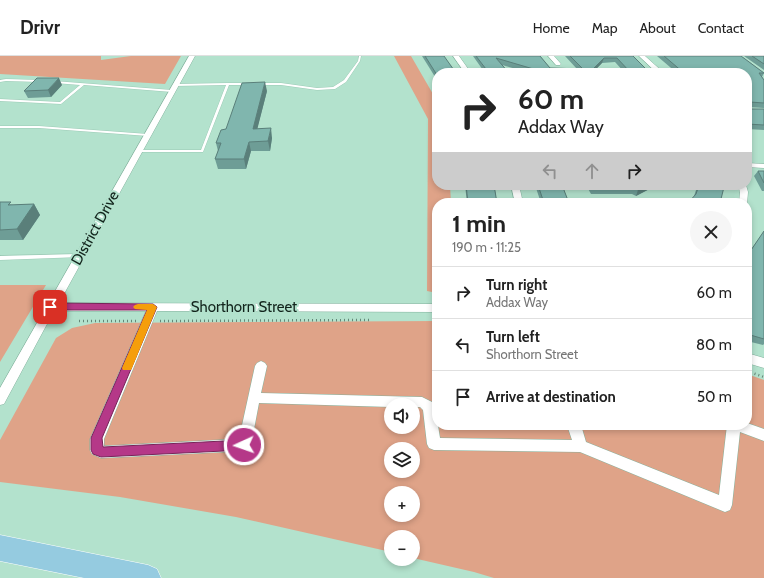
<!DOCTYPE html>
<meta charset="utf-8">
<style>
:root{--surface:#fff;--page:#f6f6f6;--text:#222;--muted:#767676;--line:#e0e0e0}
body{margin:0;font-family:Cabin,sans-serif;background:var(--page);color:var(--text);height:100vh;display:flex;flex-direction:column;font-size:15px;white-space:nowrap}
*{box-sizing:border-box;margin:0}
p{font-size:13px;color:var(--muted)}
.icon{flex:none;width:22px;height:22px;fill:none;stroke:currentColor;stroke-width:2;stroke-linecap:round;stroke-linejoin:round}
.map{position:relative;flex:1;overflow:hidden}
.drawer{position:absolute;left:432px;top:142px;width:320px;height:232px;display:flex;flex-direction:column;background:var(--surface);border-radius:16px;box-shadow:0 2px 6px #0003}
.drawer>*{flex:none}
.top-card{position:absolute;left:432px;top:12px;width:320px;height:122px;border-radius:16px;box-shadow:0 2px 6px #0003;background:#fff;color:var(--text);overflow:hidden}
.controls{position:absolute;left:384px;top:342px;display:grid;gap:8px}
.controls a{display:grid;place-items:center;width:36px;height:36px;border-radius:50%;background:var(--surface);box-shadow:0 2px 6px #0003;font-size:20px}
.pin{position:absolute;display:grid;place-items:center;width:34px;height:34px;color:#fff;margin:-17px;border-radius:8px;box-shadow:0 2px 6px #0006}
.me{position:absolute;width:44px;margin:-22px;rotate:267deg;stroke-linejoin:round;filter:drop-shadow(0 0 3px #0008)}
.turn{display:flex;align-items:center;gap:14px;height:84px;padding:0 20px;font-size:18px}
.turn .icon{width:52px;height:52px;stroke-width:2.5}
.turn b{display:block;font-size:28px;line-height:34px}
.lanes{display:flex;align-items:center;height:38px;padding:0 20px;background:#0003;justify-content:center;gap:20px;direction:ltr}
.lanes .off{opacity:.35}
.round{display:grid;place-items:center;flex:none;width:42px;height:42px;border-radius:21px;background:var(--page)}
.head{display:flex;align-items:center;justify-content:space-between;height:68px;padding:0 20px}
h1{font-size:24px;font-weight:700;line-height:30px}
ul{padding:0;list-style:none}
li{display:flex;align-items:center;gap:12px;height:52px;padding:0 20px;border-top:1px solid var(--line)}
li div{flex:1}
li b{display:block;font-size:15px}
li em{font-style:normal}
header{display:flex;align-items:center;gap:24px;box-sizing:border-box;height:56px;padding:0 20px;background:var(--surface);border-bottom:1px solid var(--line)}
header strong{font-size:19px}
nav{display:flex;gap:22px;margin-inline-start:auto;font-size:14px}
.map>svg:first-child{display:block}
.green{fill:#dfa388;fill-rule:evenodd}
.lines{fill:none;stroke-linecap:round;stroke-linejoin:round}
.lane-casing{stroke:#84b29e;stroke-width:0.5}
.street-casing{stroke:#84b29e;stroke-width:1}
.primary-casing{stroke:#fff;stroke-width:1}
.path{stroke:#658677;stroke-width:2.5;stroke-dasharray:1 3;stroke-linecap:butt}
.lane{fill:#fff;fill-rule:evenodd}
.street{fill:#fff;fill-rule:evenodd}
.primary{fill:#95cbe0;fill-rule:evenodd}
.wall{fill:#6e9d96}
.shaded-wall{fill:#5a7f7a}
.building{fill:#80b6ae;stroke:#5a7f7a}
.route{fill:#b53888;stroke:#762458}
.slow{fill:#f59e0b}
.labels{text-anchor:middle;dominant-baseline:central;stroke-width:4;stroke-linejoin:round;paint-order:stroke}
.street-label{font-size:15px;fill:#13251d;stroke:#b3e2cd}
</style>
<header>
<strong>Drivr</strong>
<nav><a>Home</a><a>Map</a><a>About</a><a>Contact</a></nav>
</header>
<div class="map">
<svg width="764" height="522" viewBox="0 0 764 522">
<rect width="100%" height="100%" fill="#b3e2cd"/>
<path class="green" d="M0 0H101V4L131 0H181L165 28 0 18Z
M394 0H411L437 45V129H450L451 147H437V237L427 235 428 63Z
M0 229H46L0 306Z
M437 265V369H747V318L764 324V522H494L474 516 413 502V481H391V496L236 461 120 441 0 426V384L56 282 72 272 95 267ZM391 349H413V371H391ZM391 393H413V415H391ZM391 437H413V459H391Z"/>
<g class="lines">
<defs>
<path id="lane" d="M359 0H361L360 5 346 26 335 33 317 34 281 29H260L258 28 260 27H281L317 32 333 31 344 24 358 5Z
M6 23 40 24 42 25 40 26 6 25 0 26V24Z
M54 25 172 34 174 35 172 36 84 29 61 48 0 45V43L60 46 80 29 55 27H54Z
M228 27H249L251 28 249 29H229L203 96H138V94H201L226 29 175 30 173 29 175 28Z
M0 70H39L148 78 150 79 148 80 39 72H0Z
M79 198 81 200V201L0 204V200Z"/>
<path id="street" d="M189 0H195L59 247 437 248V256L157 255 104 383V390L239 383 255 310 257 307 261 305 265 307 267 310 261 337 422 341 434 347 435 351 440 382 572 384 567 369H581L586 386 719 439 727 369H747V367L764 373V385L740 376 732 449 730 454 725 456 580 396 434 394 429 392 427 388 423 354 420 351H413V349H391V351L259 347 251 389 249 393 244 395 101 402 92 398 90 394V383L146 255H54L4 348 0 349V332Z
M453 0H459L471 17H465Z
M548 0H554L561 8 560 9H556Z
M639 0H645L664 17H657Z
M747 107 764 108V112L747 111Z
M511 129H519L523 147H515Z
M738 129H746L748 136 747 148 739 147 740 136Z
M747 297 764 302V312L747 307Z"/>
<path id="primary" d="M0 479 148 509 157 513 161 522H84L0 505Z"/>
</defs>
<use href="#lane" class="lane-casing"/>
<use href="#street" class="street-casing"/>
<use href="#primary" class="primary-casing"/>
<path class="path" d="M79 265H137
M160 265 371 264
M747 315 764 321"/>
<use href="#lane" class="lane"/>
<use href="#street" class="street"/>
<use href="#primary" class="primary"/>
</g>
<path class="wall" d="M422 0H444L437 17V24Z
M473 0H540L550 12 577 13 565 0H633L649 16V17H625L615 6 602 7 592 17H531L502 9 509 17H485Z
M657 0H741L764 17 762 21 764 24V52L748 51 749 53H764V74L747 73V17H677Z
M744 0H764V14Z
M62 29 51 41 28 42 24 35Z
M267 35 257 73 272 82 270 95H251L246 113H218L215 103 218 95 216 87 226 73Z
M758 115H764V135H762L754 120Z
M465 129H494L497 147H467Z
M535 129H582V130L562 129 569 147H541Z
M586 129H657L636 140 632 138H591Z
M696 129H723L694 140 697 131Z
M0 146 13 149 34 148 40 159 23 184H0Z
M764 175V288L763 289 747 285V200Z"/>
<path class="shaded-wall" d="M604 2 602 7 592 17H590Z
M59 22 62 29 51 41 48 34Z
M265 26 267 35 255 82 253 73Z
M271 72 272 82 270 95 268 85Z
M249 86 251 95 246 113 244 103Z
M649 129H657L636 140 638 134Z
M34 148 40 159 23 184 17 173Z"/>
<path class="building" d="M425 0H444L456 17H437V19Z
M476 0H540L550 12 583 13 570 0H633L649 16H630L617 2H604L590 16 591 17H547L496 2 509 17H489Z
M664 0H741L764 17H759L764 24V47L750 46 748 51 749 53H764V69L747 68V17H684Z
M752 0H764V8Z
M37 22H59L48 34 24 35Z
M265 26 253 73 271 72 268 85 249 86 244 103H215L221 87H216L221 74 226 73 242 27Z
M758 115H764V127Z
M466 129H494L497 147H468Z
M538 129H562L569 147H544Z
M590 129H649L638 134 635 132 592 133Z
M699 129H723L724 131 720 147H688L696 138Z
M0 146H11L8 149 34 148 17 173 0 174Z
M764 175V283L747 278V200Z"/>
<path class="route" d="M50 247 153 248 157 251 102 382 103 391 244 384 248 386 249 389 248 393 244 394 101 401 93 398 91 394V382L147 254H50L46 251Z"/>
<path class="slow" d="M138 248H153L157 251 132 312 131 314H123L122 312 147 254 135 253 133 251 135 249Z"/>
<g class="labels">
<g class="street-label">
<text transform="translate(95 172) rotate(-61)">District Drive</text>
<text x="244" y="251">Shorthorn Street</text>
</g>
</g>
</svg>
<div class="controls">
<a><svg class="icon" aria-label="sound" viewBox="0 0 24 24"><path d="M4 9h4l5-4v14l-5-4H4zM17 9q2 3 0 6"/></svg></a>
<a><svg class="icon" aria-label="layers" viewBox="0 0 24 24"><path d="M12 4l9 5-9 5-9-5zM3 14l9 5 9-5"/></svg></a>
<a>+</a>
<a>−</a>
</div>
<div class="pin" style="left:50px;top:251px;background:#d93025"><svg class="icon" aria-label="arrive" viewBox="0 0 24 24"><path d="M6 21V4h12l-3 4 3 4H6"/></svg></div>
<svg class="me" style="left:244px;top:389px" viewBox="-20 -20 40 40"><circle r="17" fill="#b53888" stroke="#fff" stroke-width="3"/><path d="M0-11L8 9 0 5-8 9z" fill="#fff"/></svg>
<div class="top-card">
<div class="turn"><svg class="icon" aria-label="right" viewBox="0 0 24 24"><path d="M7 20v-9h11M14 6l5 5-5 5"/></svg><div><b>60 m</b>Addax Way</div></div>
<div class="lanes"><svg class="icon off" aria-label="left" viewBox="0 0 24 24"><path d="M17 20v-9H6M10 6l-5 5 5 5"/></svg><svg class="icon off" aria-label="ahead" viewBox="0 0 24 24"><path d="M12 20V5M6 11l6-6 6 6"/></svg><svg class="icon" aria-label="right" viewBox="0 0 24 24"><path d="M7 20v-9h11M14 6l5 5-5 5"/></svg></div>
</div>
<section class="drawer">
<div class="head"><div><h1>1 min</h1><p>190 m · 11:25</p></div><a class="round"><svg class="icon" aria-label="close" viewBox="0 0 24 24"><path d="M6 6l12 12M18 6L6 18"/></svg></a></div>
<ul>
<li><svg class="icon" aria-label="right" viewBox="0 0 24 24"><path d="M7 20v-9h11M14 6l5 5-5 5"/></svg><div><b>Turn right</b><p>Addax Way</p></div><em>60 m</em></li>
<li><svg class="icon" aria-label="left" viewBox="0 0 24 24"><path d="M17 20v-9H6M10 6l-5 5 5 5"/></svg><div><b>Turn left</b><p>Shorthorn Street</p></div><em>80 m</em></li>
<li><svg class="icon" aria-label="arrive" viewBox="0 0 24 24"><path d="M6 21V4h12l-3 4 3 4H6"/></svg><div><b>Arrive at destination</b></div><em>50 m</em></li>
</ul>
</section>
</div>
